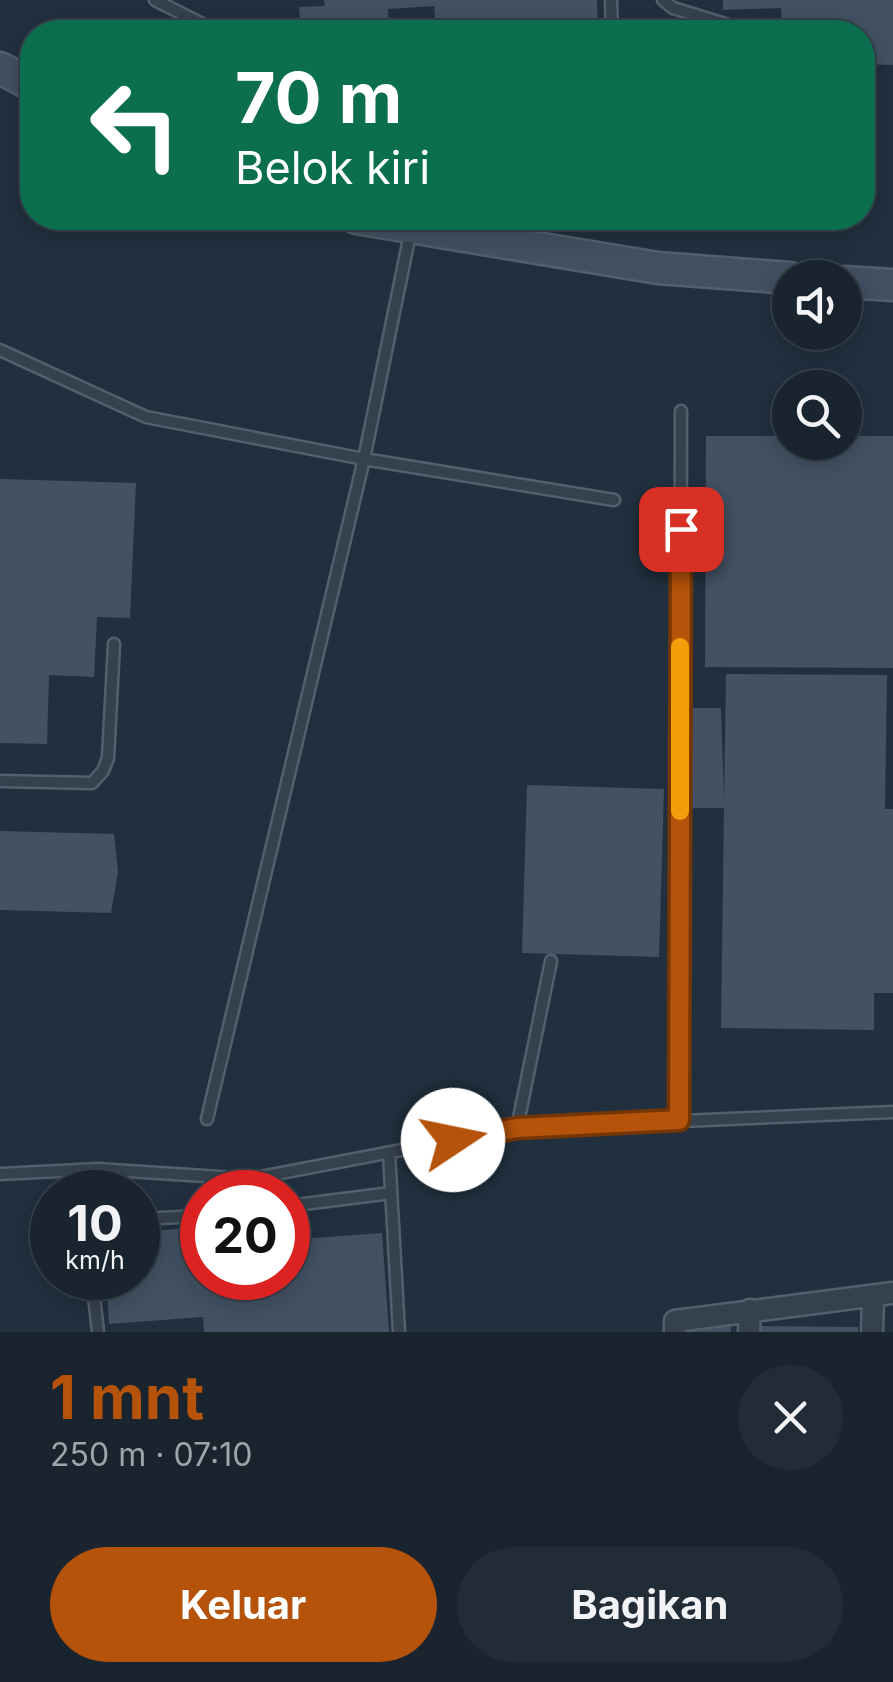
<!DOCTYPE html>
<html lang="id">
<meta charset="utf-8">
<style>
:root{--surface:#19242f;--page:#222c37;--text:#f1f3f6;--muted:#9fa4aa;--line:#37414b;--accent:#b45309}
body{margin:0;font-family:Inter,sans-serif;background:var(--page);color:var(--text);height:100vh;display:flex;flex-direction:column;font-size:38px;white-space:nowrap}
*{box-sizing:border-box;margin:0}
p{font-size:32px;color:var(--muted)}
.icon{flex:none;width:55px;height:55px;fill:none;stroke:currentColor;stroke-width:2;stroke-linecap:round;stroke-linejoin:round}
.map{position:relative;height:1332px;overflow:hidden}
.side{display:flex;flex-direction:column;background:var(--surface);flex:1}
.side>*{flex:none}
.banner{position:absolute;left:20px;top:20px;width:855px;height:210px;border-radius:40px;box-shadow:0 5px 25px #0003,0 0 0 2px var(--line);background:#0b6e4f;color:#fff;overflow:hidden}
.tools{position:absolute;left:772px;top:260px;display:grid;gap:20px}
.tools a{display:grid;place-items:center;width:90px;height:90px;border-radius:50%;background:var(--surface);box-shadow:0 5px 25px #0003,0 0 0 2px var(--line);font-size:50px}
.speed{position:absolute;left:30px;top:1170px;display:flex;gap:20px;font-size:50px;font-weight:700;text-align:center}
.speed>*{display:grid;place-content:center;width:130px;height:130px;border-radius:50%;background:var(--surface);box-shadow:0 5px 25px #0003,0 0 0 2px var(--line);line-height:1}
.speed small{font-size:25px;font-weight:400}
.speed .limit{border:15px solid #d22;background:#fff;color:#111}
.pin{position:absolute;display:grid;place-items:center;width:85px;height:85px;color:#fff;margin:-42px;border-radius:20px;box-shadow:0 5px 15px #0006}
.me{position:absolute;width:110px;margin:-55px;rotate:79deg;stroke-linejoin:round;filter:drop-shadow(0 0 8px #0008)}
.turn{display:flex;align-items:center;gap:35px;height:210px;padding:0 50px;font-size:45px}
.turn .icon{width:130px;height:130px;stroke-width:2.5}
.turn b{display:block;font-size:70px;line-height:85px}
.round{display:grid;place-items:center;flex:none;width:105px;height:105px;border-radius:52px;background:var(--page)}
.summary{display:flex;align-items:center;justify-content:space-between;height:170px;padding:0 50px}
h1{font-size:60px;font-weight:700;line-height:75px;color:var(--accent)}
.action{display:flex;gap:20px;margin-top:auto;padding:20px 50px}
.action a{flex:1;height:115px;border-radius:60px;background:var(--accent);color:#fff;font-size:40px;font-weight:700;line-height:115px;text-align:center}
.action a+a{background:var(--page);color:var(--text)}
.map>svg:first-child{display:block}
.building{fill:#425263}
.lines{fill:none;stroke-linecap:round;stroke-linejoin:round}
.lane-casing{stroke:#545f6c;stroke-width:15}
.street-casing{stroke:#545f6c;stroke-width:25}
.secondary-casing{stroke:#545f6c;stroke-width:35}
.lane{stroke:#35414e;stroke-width:10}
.street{stroke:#35414e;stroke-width:20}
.secondary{stroke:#435062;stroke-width:30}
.route-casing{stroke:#753606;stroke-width:25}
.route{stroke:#b45309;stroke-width:18}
.slow{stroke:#f59e0b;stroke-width:18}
</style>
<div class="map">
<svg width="893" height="1332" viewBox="0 0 893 1332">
<rect width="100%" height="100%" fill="#21303f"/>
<path class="building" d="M324 0H597L598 32H535V27L436 32 434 6 388 9 389 32H301L299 7 325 6Z
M723 0H893V65L862 64V32H782L781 8 723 10Z
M706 436H790V442H845V436H893V668L705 667Z
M0 479 136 483 130 618 97 617 94 677 49 675 47 744 0 743Z
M726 674 887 675 885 809H893V993H874V1030L721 1028 724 808H692L690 708H721L724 799Z
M527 785 664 789 659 957 522 953Z
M0 831 114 834 118 872 111 913 0 910Z
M202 1227V1278H288V1240L382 1233 389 1332H204L203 1317 109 1324 106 1278H138V1232Z
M686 1324H731V1332H686Z
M757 1326 858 1327V1332H757Z"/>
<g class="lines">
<defs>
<path id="lane" d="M155 0 214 30 228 32
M611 0 612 32
M663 0 673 8 735 27 738 32
M0 350 146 417 364 459 614 500
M0 781 92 783 103 771 108 758 114 644
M207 1119 364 459 411 229
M679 1120 681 411
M517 1128 551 961
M389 1153 399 1332
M0 1174 98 1169 250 1179 517 1128 893 1112
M288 1206 391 1193
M138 1219 202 1216
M92 1278 98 1332"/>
<path id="street" d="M675 1332V1321L893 1293
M749 1332 750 1310
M872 1332 873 1296"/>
<path id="secondary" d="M0 68 32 85
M356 218 658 268 790 278
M845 282 893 285"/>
</defs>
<use href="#lane" class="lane-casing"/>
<use href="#street" class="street-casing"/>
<use href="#secondary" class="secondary-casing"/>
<use href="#lane" class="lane"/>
<use href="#street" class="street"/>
<use href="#secondary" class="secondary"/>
</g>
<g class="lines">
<defs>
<path id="route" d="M453 1140 517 1128 679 1120 681 529"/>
</defs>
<use href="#route" class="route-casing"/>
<use href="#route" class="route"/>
<path class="slow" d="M680 811V647"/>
</g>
</svg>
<div class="tools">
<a><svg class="icon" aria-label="sound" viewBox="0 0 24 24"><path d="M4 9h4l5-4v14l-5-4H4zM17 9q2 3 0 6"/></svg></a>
<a><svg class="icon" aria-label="search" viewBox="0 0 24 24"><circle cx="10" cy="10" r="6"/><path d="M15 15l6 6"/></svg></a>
</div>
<div class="speed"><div>10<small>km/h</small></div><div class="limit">20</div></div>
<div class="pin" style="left:681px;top:529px;background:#d93025"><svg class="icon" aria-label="arrive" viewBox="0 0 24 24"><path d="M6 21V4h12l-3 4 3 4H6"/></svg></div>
<svg class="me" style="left:453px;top:1140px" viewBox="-20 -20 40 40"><circle r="19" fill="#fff"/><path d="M0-13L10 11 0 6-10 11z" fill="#b45309"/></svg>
<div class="banner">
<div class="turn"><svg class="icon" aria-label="left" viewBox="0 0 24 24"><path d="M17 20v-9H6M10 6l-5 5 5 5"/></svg><div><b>70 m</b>Belok kiri</div></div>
</div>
</div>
<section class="side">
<div class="summary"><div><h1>1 mnt</h1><p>250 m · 07:10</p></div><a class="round"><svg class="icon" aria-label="close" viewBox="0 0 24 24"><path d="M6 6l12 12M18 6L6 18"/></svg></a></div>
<div class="action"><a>Keluar</a><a>Bagikan</a></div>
</section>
